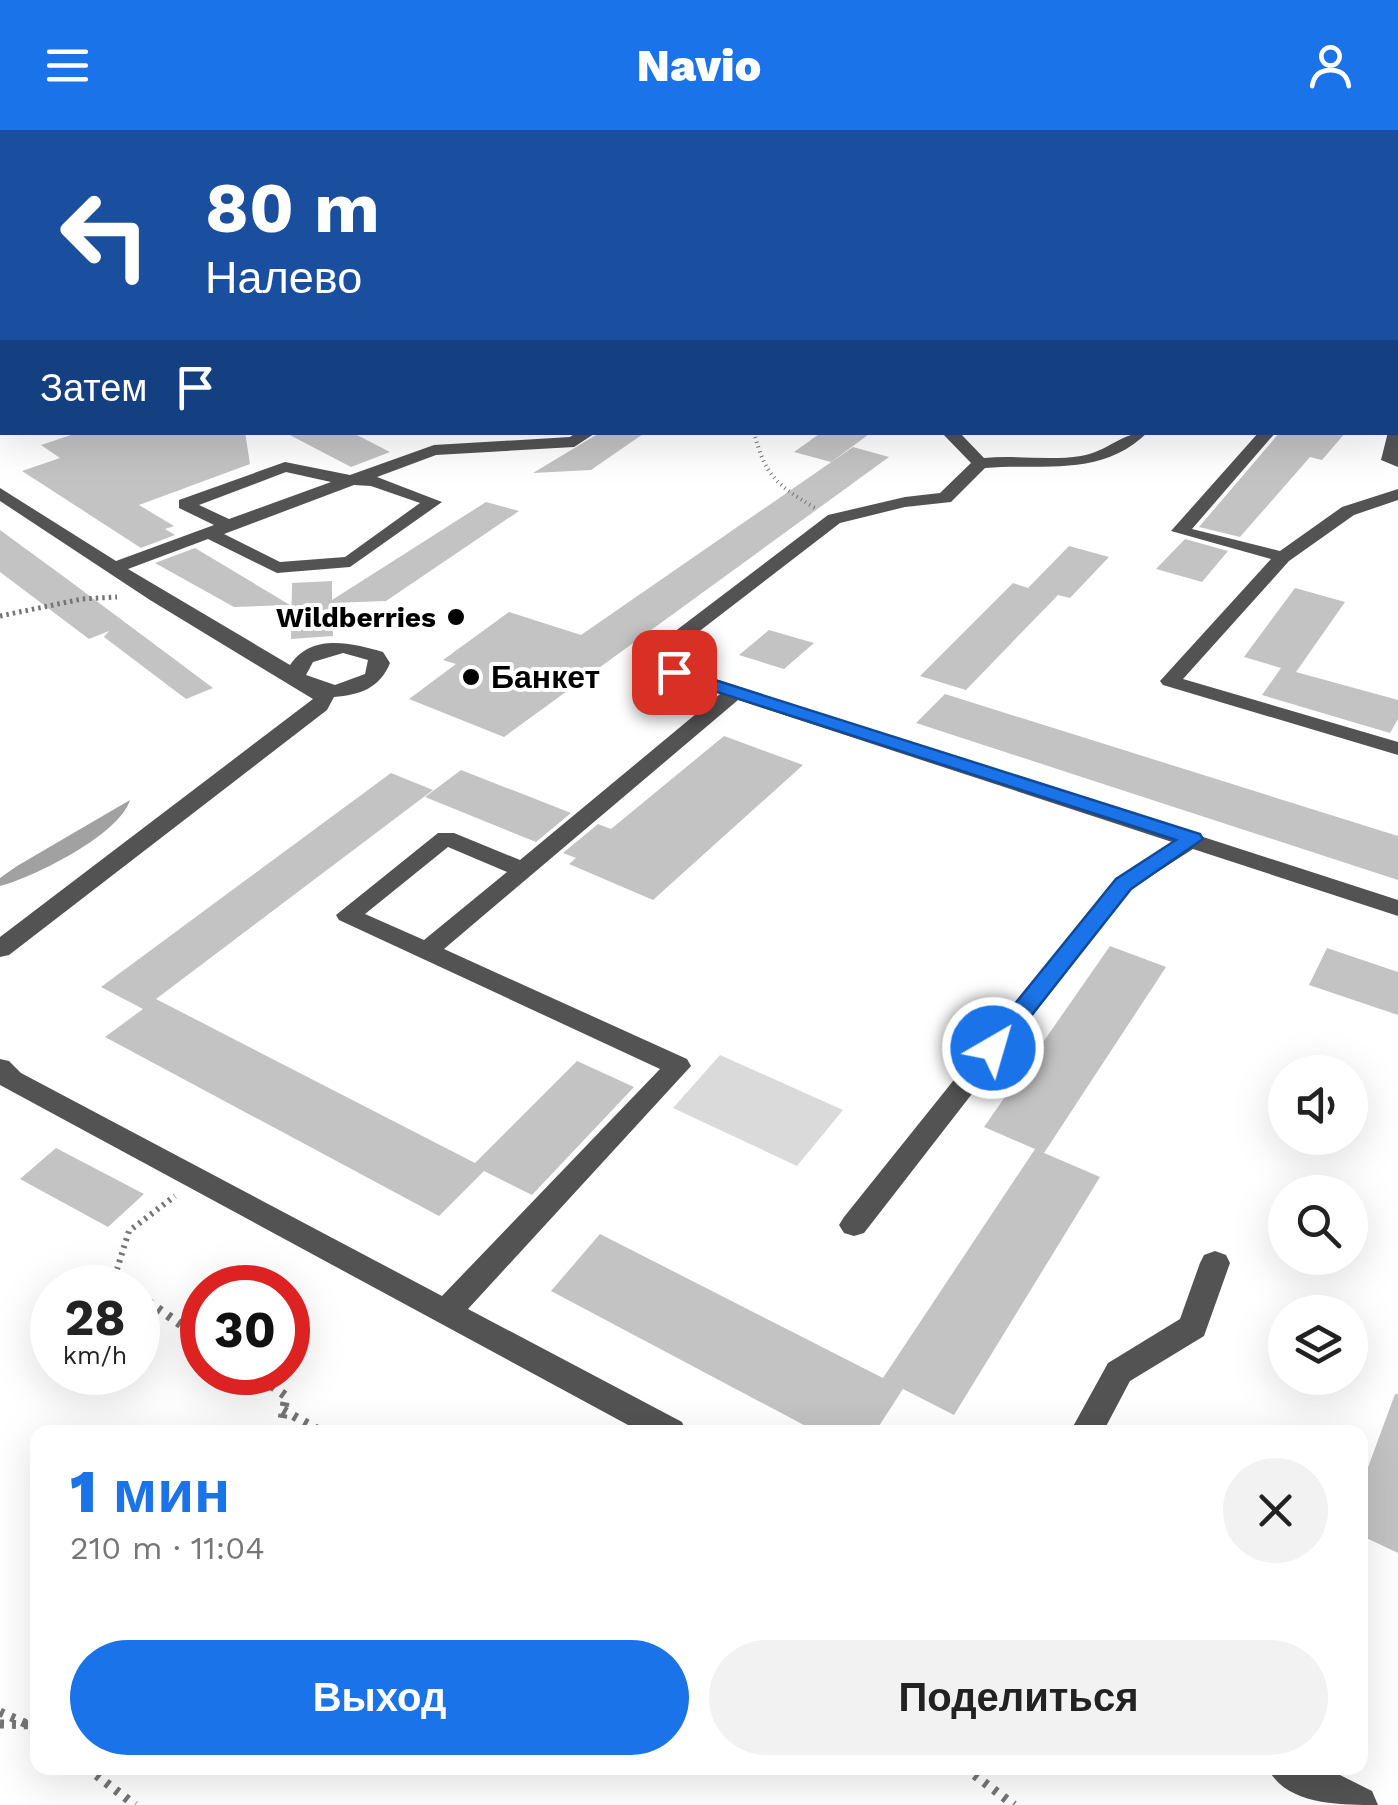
<!DOCTYPE html>
<html lang="ru">
<meta charset="utf-8">
<style>
:root{--surface:#fff;--page:#f2f2f2;--text:#222;--muted:#767676;--accent:#1a73e8}
body{margin:0;font-family:"Work Sans",sans-serif;background:var(--page);color:var(--text);height:100vh;display:flex;flex-direction:column;font-size:38px;white-space:nowrap}
*{box-sizing:border-box;margin:0}
p{font-size:32px;color:var(--muted)}
.icon{flex:none;width:55px;height:55px;fill:none;stroke:currentColor;stroke-width:2;stroke-linecap:round;stroke-linejoin:round}
.map{position:relative;flex:1;overflow:hidden}
.drawer{position:absolute;left:30px;top:1295px;width:1338px;height:350px;display:flex;flex-direction:column;background:var(--surface);border-radius:20px;box-shadow:0 10px 40px #0002}
.drawer>*{flex:none}
.hud{position:absolute;left:0px;top:0px;width:1400px;height:305px;box-shadow:0 10px 40px #0002;background:#1a4fa0;color:#fff;overflow:hidden}
.tools{position:absolute;left:1268px;top:925px;display:grid;gap:20px}
.tools a{display:grid;place-items:center;width:100px;height:100px;border-radius:50%;background:var(--surface);box-shadow:0 10px 40px #0002;font-size:50px}
.speed{position:absolute;left:30px;top:1135px;display:flex;gap:20px;font-size:50px;font-weight:700;text-align:center}
.speed>*{display:grid;place-content:center;width:130px;height:130px;border-radius:50%;background:var(--surface);box-shadow:0 10px 40px #0002;line-height:1}
.speed small{font-size:25px;font-weight:400}
.speed .limit{border:15px solid #d22;background:#fff;color:#111}
.pin{position:absolute;display:grid;place-items:center;width:85px;height:85px;color:#fff;margin:-42px;border-radius:20px;box-shadow:0 5px 15px #0006}
.me{position:absolute;width:110px;margin:-55px;rotate:38deg;stroke-linejoin:round;filter:drop-shadow(0 0 8px #0008)}
.turn{display:flex;align-items:center;gap:35px;height:210px;padding:0 40px;font-size:45px}
.turn .icon{width:130px;height:130px;stroke-width:2.5}
.turn b{display:block;font-size:70px;line-height:85px}
.then{display:flex;align-items:center;height:95px;padding:0 40px;background:#0003;gap:20px;font-size:38px}
.round{display:grid;place-items:center;flex:none;width:105px;height:105px;border-radius:52px;background:var(--page)}
.headline{display:flex;align-items:center;justify-content:space-between;height:170px;padding:0 40px}
h1{font-size:60px;font-weight:800;line-height:75px;color:var(--accent)}
.button{display:flex;gap:20px;margin-top:auto;padding:20px 40px}
.button a{flex:1;height:115px;border-radius:60px;background:var(--accent);color:#fff;font-size:40px;font-weight:800;line-height:115px;text-align:center}
.button a+a{background:var(--page);color:var(--text)}
header{display:flex;justify-content:space-between;align-items:center;height:130px;padding:0 40px;background:var(--accent);color:#fff;font-size:45px;font-weight:800}
.map>svg:first-child{display:block}
.green{fill:#dadada}
.water{fill:#a1a1a1}
.building{fill:#c3c3c3}
.lines{fill:none;stroke-linecap:round;stroke-linejoin:round}
.path-far4{stroke:#757575;stroke-width:2.5;stroke-dasharray:1 2.5;stroke-linecap:butt}
.path-far3{stroke:#757575;stroke-width:4;stroke-dasharray:1 4;stroke-linecap:butt}
.path-far2{stroke:#757575;stroke-width:5;stroke-dasharray:2.5 4;stroke-linecap:butt}
.path-far1{stroke:#757575;stroke-width:6;stroke-dasharray:2.5 5;stroke-linecap:butt}
.path{stroke:#757575;stroke-width:9;stroke-dasharray:4 8;stroke-linecap:butt}
.minor{fill:#535353;fill-rule:evenodd}
.route{fill:#1a73e8;stroke:#114b97;stroke-width:2.5}
.poi-dot{fill:#000;stroke:#fff;stroke-width:4}
.labels{text-anchor:middle;dominant-baseline:central;stroke-width:8;stroke-linejoin:round;paint-order:stroke}
.far-poi-label{font-size:28px;font-weight:bold;fill:#000;stroke:#fff;text-anchor:end}
.poi-label{font-size:32px;font-weight:bold;fill:#000;stroke:#fff;text-anchor:start}
</style>
<header><svg class="icon" aria-label="menu" viewBox="0 0 24 24"><path d="M4 6h16M4 12h16M4 18h16"/></svg>Navio<svg class="icon" aria-label="person" viewBox="0 0 24 24"><circle cx="12" cy="8" r="4"/><path d="M4 21q1-7 8-7t8 7"/></svg></header>
<div class="map">
<svg width="1398" height="1675" viewBox="0 0 1398 1675">
<rect width="100%" height="100%" fill="#fff"/>
<path class="green" d="M720 925 843 980 797 1036 673 978Z"/>
<path class="water" d="M130 670C119 705 34 747 0 756V748L17 736Z"/>
<path class="building" d="M80 302H245L250 334 139 375 174 396 165 399 175 405 141 418 22 341 60 328 41 315Z
M284 302H351L390 322 351 337Z
M601 302H646L591 340 533 343Z
M822 302H872L831 332 794 322Z
M1280 302H1346L1322 330 1310 327 1240 407 1199 397Z
M853 317 889 327 504 607 409 569 456 534 443 530 509 482 581 505Z
M486 372 519 381 386 471 332 473 333 506 291 509 292 453 332 451V470Z
M0 400 67 449 213 558 186 569 104 507 109 501 89 509 0 442Z
M1185 409 1228 421 1202 452 1156 439Z
M1069 416 1109 427 1070 468 1058 465 966 560 920 546 1013 453 1028 458Z
M195 418 290 475 234 477 155 433Z
M1295 458 1345 472 1296 542 1398 570V589L1390 603 1262 565 1281 538 1244 527Z
M769 500 814 513 784 539 739 525Z
M945 564 1398 706V750L916 593Z
M724 606 803 635 653 770 569 734 576 728 563 723 598 694 611 699Z
M461 640 571 683 536 712 425 667Z
M391 643 433 660 156 869 475 1033 577 931 634 957 532 1065 484 1041 439 1086 105 907 143 879 101 857Z
M1110 816 1166 837 1044 1023 984 997Z
M1327 818 1398 842V885L1309 855Z
M56 1018 144 1064 108 1097 20 1049Z
M1035 1019 1100 1047 954 1285 903 1259 875 1302H817L551 1161 600 1104 883 1248Z
M1395 1264H1398V1423L1360 1405V1359Z"/>
<g class="lines">
<path class="path-far4" d="M796 0 802 2"/>
<path class="path-far3" d="M754 302C765 346 777 355 815 378"/>
<path class="path-far2" d="M0 486 82 469 117 467"/>
<path class="path-far1" d="M118 1152 114 1149 129 1101 175 1066"/>
<path class="path" d="M115 1149 126 1158
M138 1165 202 1209
M252 1242 286 1266 280 1302
M283 1280 322 1302
M0 1582 38 1599
M0 1594 33 1595 38 1590
M87 1638 135 1675
M965 1638 1014 1675"/>
<path class="minor" d="M1398 298V337L1381 330 1388 302H1398Z
M577 302H597L574 317 436 325 377 347 442 372 350 437 277 443 208 409 128 439 290 535C312 503 351 513 383 522L390 533C380 558 360 565 334 567L327 580 9 825 0 827V807L313 569 150 470 0 371V358L116 431 214 395 179 378V370L285 332 350 345 434 315 570 307ZM286 342 331 352 229 389 199 375ZM354 355 371 356 420 373 345 427 280 432 224 404ZM343 523 368 530 365 544 335 555 306 545 313 532Z
M941 302H959L984 328C1016 325 1049 331 1081 326 1107 322 1122 302 1148 302 1102 348 1043 333 985 338L951 372 905 377 840 393 671 523 681 538 1398 770V786L1193 719 1131 759 864 1103 854 1106 844 1103 839 1095 844 1087 1115 749 1172 712 738 570 444 819 687 929 691 936 468 1179 682 1292 686 1302H641L0 955V929L9 931 21 943 442 1166 660 939 339 790 336 785 438 703H454L520 730 720 564 667 546 650 522 653 518 828 385 905 367 940 363 971 333ZM448 717 507 742 424 810 365 784Z
M1259 302H1276L1192 399 1280 421 1342 377 1398 359V370L1354 385 1289 431 1183 549 1398 612V625L1163 555 1160 551 1271 429 1171 401Z
M1215 1121 1226 1125 1230 1133 1204 1206 1130 1251 1103 1302H1070L1108 1233 1180 1189 1200 1133 1204 1125Z
M1268 1638H1326L1372 1661 1378 1675C1340 1675 1285 1675 1268 1638Z"/>
</g>
<path class="route" d="M674 537 1200 704 1203 709 1131 759 1001 924H984L981 918 984 912 1116 749 1176 710 668 546 665 542Z"/>
<g class="poi-dot">
<circle cx="456" cy="487" r="10"/>
<circle cx="471" cy="547" r="10"/>
</g>
<g class="labels">
<g class="far-poi-label">
<text x="436" y="487">Wildberries</text>
</g>
<g class="poi-label">
<text x="491" y="547">Банкет</text>
</g>
</g>
</svg>
<div class="tools">
<a><svg class="icon" aria-label="sound" viewBox="0 0 24 24"><path d="M4 9h4l5-4v14l-5-4H4zM17 9q2 3 0 6"/></svg></a>
<a><svg class="icon" aria-label="search" viewBox="0 0 24 24"><circle cx="10" cy="10" r="6"/><path d="M15 15l6 6"/></svg></a>
<a><svg class="icon" aria-label="layers" viewBox="0 0 24 24"><path d="M12 4l9 5-9 5-9-5zM3 14l9 5 9-5"/></svg></a>
</div>
<div class="speed"><div>28<small>km/h</small></div><div class="limit">30</div></div>
<div class="pin" style="left:674px;top:542px;background:#d93025"><svg class="icon" aria-label="arrive" viewBox="0 0 24 24"><path d="M6 21V4h12l-3 4 3 4H6"/></svg></div>
<svg class="me" style="left:993px;top:918px" viewBox="-20 -20 40 40"><circle r="17" fill="#1a73e8" stroke="#fff" stroke-width="3"/><path d="M0-11L8 9 0 5-8 9z" fill="#fff"/></svg>
<div class="hud">
<div class="turn"><svg class="icon" aria-label="left" viewBox="0 0 24 24"><path d="M17 20v-9H6M10 6l-5 5 5 5"/></svg><div><b>80 m</b>Налево</div></div>
<div class="then">Затем<svg class="icon" aria-label="arrive" viewBox="0 0 24 24"><path d="M6 21V4h12l-3 4 3 4H6"/></svg></div>
</div>
<section class="drawer">
<div class="headline"><div><h1>1 мин</h1><p>210 m · 11:04</p></div><a class="round"><svg class="icon" aria-label="close" viewBox="0 0 24 24"><path d="M6 6l12 12M18 6L6 18"/></svg></a></div>
<div class="button"><a>Выход</a><a>Поделиться</a></div>
</section>
</div>
